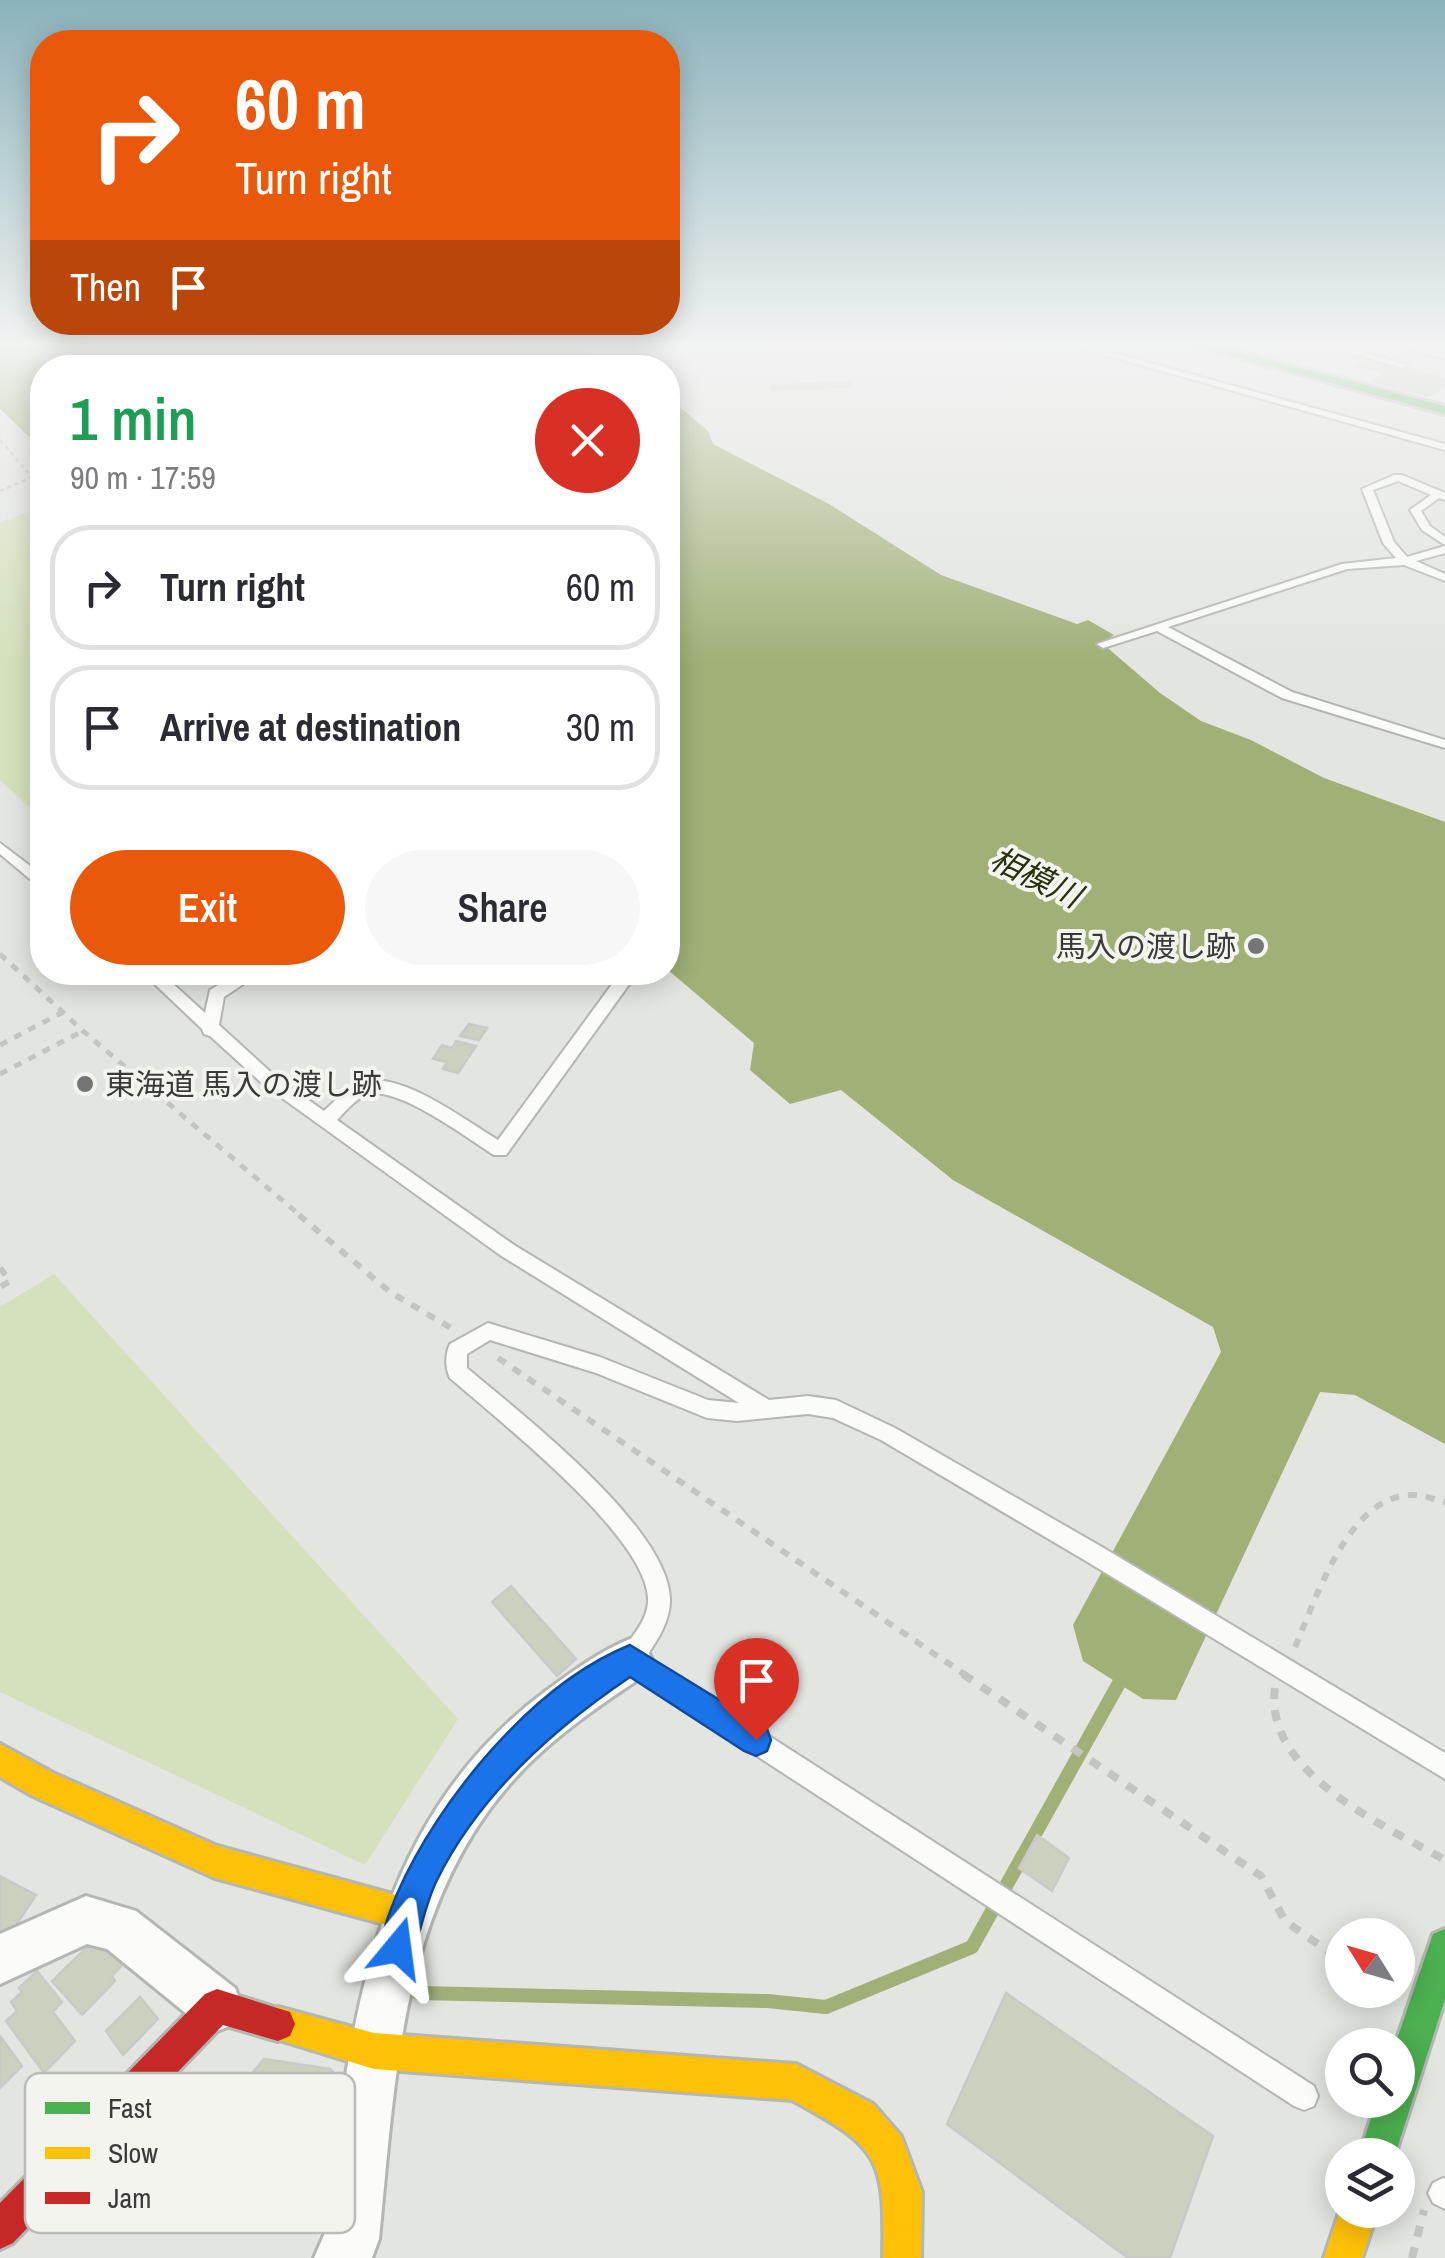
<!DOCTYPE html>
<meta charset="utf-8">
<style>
:root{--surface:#fff;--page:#f7f7f7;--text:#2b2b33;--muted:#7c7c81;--line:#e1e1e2;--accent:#ea580c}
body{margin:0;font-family:"Archivo Narrow","Noto Sans JP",sans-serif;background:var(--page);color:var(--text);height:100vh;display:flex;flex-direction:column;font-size:38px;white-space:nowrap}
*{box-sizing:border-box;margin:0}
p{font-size:32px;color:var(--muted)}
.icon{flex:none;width:55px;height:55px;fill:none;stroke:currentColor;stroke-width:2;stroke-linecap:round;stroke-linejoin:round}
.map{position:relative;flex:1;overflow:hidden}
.details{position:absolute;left:30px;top:355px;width:650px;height:630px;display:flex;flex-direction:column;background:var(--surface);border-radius:40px;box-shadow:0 5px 25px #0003}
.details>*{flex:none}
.top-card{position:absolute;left:30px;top:30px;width:650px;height:305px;border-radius:40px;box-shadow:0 5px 25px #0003;background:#ea580c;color:#fff;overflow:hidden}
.needle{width:65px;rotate:307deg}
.buttons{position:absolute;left:1325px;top:1918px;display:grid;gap:20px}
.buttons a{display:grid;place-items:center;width:90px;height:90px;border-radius:50%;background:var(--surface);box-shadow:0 5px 25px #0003;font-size:50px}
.pin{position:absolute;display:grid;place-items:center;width:85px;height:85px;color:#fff;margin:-102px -42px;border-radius:50% 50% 50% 0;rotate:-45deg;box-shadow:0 0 10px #0007}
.pin .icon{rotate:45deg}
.me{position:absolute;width:110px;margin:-55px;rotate:16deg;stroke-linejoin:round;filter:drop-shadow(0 0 8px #0008)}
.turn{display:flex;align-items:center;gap:35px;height:210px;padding:0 40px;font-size:45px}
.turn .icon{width:130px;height:130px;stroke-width:2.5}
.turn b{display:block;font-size:70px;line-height:85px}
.then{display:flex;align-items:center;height:95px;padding:0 40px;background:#0003;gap:20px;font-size:38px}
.round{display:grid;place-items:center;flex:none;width:105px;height:105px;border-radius:52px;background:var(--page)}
.head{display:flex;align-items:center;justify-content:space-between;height:170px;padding:0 40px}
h1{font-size:60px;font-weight:600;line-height:75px;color:#1e9e55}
.button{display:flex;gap:20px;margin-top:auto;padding:20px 40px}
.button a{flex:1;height:115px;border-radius:60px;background:var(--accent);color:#fff;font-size:40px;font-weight:600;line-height:115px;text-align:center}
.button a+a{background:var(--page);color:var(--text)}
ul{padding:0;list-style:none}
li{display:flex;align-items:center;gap:30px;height:125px;margin:0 20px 15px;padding:0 20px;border:5px solid var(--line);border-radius:40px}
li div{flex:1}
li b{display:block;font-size:38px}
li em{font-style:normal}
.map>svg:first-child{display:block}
.green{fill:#d5e1bc}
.water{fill:#a0b077}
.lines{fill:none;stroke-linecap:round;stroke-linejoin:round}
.stream{stroke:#a0b077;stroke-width:14}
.building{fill:#cbd0bf;stroke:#c9cac7;stroke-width:2.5}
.lane-casing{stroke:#b4b6b2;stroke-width:4}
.street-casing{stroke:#b4b6b2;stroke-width:6}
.fast-casing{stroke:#b4b6b2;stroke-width:6}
.slow-casing{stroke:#b4b6b2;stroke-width:6}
.jam-casing{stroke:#b4b6b2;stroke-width:6}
.path-far3{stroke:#c4c5c3;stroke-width:2.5;stroke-dasharray:4 4;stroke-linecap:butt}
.path-far2{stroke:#c4c5c3;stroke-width:5;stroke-dasharray:8 8;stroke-linecap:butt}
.path-far1{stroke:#c4c5c3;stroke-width:6;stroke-dasharray:9 9;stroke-linecap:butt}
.path{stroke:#c4c5c3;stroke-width:8;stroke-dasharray:11 11;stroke-linecap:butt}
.lane{fill:#fbfbfa;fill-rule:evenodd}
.street{fill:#fbfbfa;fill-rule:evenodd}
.fast{fill:#4caf50;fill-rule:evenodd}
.slow{fill:#ffc107;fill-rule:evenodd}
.jam{fill:#c62828;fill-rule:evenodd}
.route{fill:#1a73e8;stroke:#114b97;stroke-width:2.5}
.poi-dot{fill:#757673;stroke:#f2f4ed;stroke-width:4}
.labels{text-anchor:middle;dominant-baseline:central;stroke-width:8;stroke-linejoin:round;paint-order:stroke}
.poi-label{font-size:30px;fill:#3a3b38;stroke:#f2f4ed;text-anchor:end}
.water-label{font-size:32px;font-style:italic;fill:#28310e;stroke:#f2f4ed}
.key{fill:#f2f4ed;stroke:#bbbcb7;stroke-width:2.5}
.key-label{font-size:28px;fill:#3a3b38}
</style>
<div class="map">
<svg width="1445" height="2258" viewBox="0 0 1445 2258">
<rect width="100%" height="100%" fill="#e3e5e1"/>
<path class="green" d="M42 507V819L0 780V522Z
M54 1274 458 1719 365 1865 0 1692V1307Z"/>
<path class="water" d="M0 345H575L612 367 42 368V449L0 409Z
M668 397 708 431 713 444 829 504 941 575 1077 624 1088 620 1114 635 1102 643 1160 693 1201 721 1251 740 1324 778 1445 822V1444L1355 1395 1320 1392 1176 1700 1143 1699 1083 1661 1073 1625 1221 1352 1213 1327 953 1180 841 1090 790 1104 750 1070 754 1043 668 970Z"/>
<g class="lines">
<path class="stream" d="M418 1993 767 2001 826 2007 972 1947 1123 1676"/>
</g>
<path class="building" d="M1368 359 1393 365 1384 372 1357 366Z
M1393 366 1445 379V386L1429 396 1373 382Z
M851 382 852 386 772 390 770 386Z
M469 1024 487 1028 479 1040 460 1036Z
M456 1041 476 1046 458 1073 443 1069 447 1062 433 1059 442 1045 452 1048Z
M511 1586 576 1659 557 1676 492 1602Z
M1037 1835 1069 1858 1052 1891 1019 1868Z
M0 1876 36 1895 16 1925 0 1932Z
M106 1936 126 1961 112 1976 115 1981 82 2015 52 1981 88 1946 92 1951Z
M37 1971 62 2002 53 2012 75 2041 44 2073 6 2021 17 2011 11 2002 22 1992 19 1988Z
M1006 1993 1213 2136 1170 2258H1128L947 2124Z
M140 1997 158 2019 123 2055 106 2031Z
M0 2036 22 2066 0 2088Z
M264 2059 330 2069 342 2081 334 2138 297 2184 226 2105Z"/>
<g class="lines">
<defs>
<path id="lane" d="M1069 345H1085L1445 444V450Z
M1322 345H1338L1408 365 1403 368Z
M1394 475H1402L1445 493V500L1439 498 1421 511 1430 526 1445 537V545L1422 530 1410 510 1431 495 1398 481 1373 490 1394 542 1407 557 1445 546V553L1416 561 1445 574V581L1404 565 1347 569 1168 627 1292 692 1445 740V748L1282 698 1157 631 1103 648 1097 644 1342 564 1396 558 1383 543 1362 489Z
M0 843 42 875V887L37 885 0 854Z
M142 972H160L205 1013 210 990 240 972H261L224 997 219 1025 276 1077 324 1111C338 1098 351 1084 370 1081 408 1076 466 1121 498 1140L621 972H638L506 1155H494C468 1139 396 1084 367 1095 355 1099 346 1111 337 1120L514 1245 769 1400 808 1396 836 1400 895 1428 1102 1547 1445 1753V1779L1086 1561 881 1440 833 1418 808 1414 737 1421 707 1418 596 1373 490 1340 467 1354V1368C520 1413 671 1529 670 1601 670 1621 657 1641 646 1657L1314 2086 1318 2096 1314 2106 1304 2110 1294 2106 622 1668 618 1660C627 1639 649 1623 648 1598 645 1535 498 1420 450 1378 445 1368 445 1354 450 1344L488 1323 600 1357 708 1400 739 1403 500 1255 264 1085 210 1036 204 1034 202 1029Z
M1443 2178 1445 2179V2209L1433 2203 1428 2193 1433 2183Z"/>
<path id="street" d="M1409 345 1445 348V358L1411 349Z
M630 1639 645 1645 652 1660 645 1675C597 1707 547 1741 509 1785 400 1910 395 2082 379 2239L372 2258H314L325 2233C350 2029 368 1824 546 1691 572 1672 600 1651 630 1639Z
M86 1896 136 1911 235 1988 242 2006 235 2024 217 2031 199 2024 107 1949 87 1944 0 1984V1934Z"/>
<path id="fast" d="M1192 345H1212L1445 406V414Z
M1445 1929V1999L1395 2155H1359L1377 2100H1398L1395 2045 1433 1934Z"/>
<path id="slow" d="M0 1744 53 1773 217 1846 418 1901 423 1913 418 1925 406 1930 215 1878 31 1795 0 1777Z
M278 2007 374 2033 796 2064 873 2104 901 2136 922 2192 921 2258H883C885 2158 881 2148 792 2100L374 2069 266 2036 261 2024 266 2012Z
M1342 2204V2210H1378L1362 2258H1324Z"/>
<path id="jam" d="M217 1989 290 2012 295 2024 290 2036 278 2041 223 2025 13 2243 0 2249V2203L205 1994Z"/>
</defs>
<use href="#lane" class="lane-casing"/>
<use href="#street" class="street-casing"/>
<use href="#fast" class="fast-casing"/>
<use href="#slow" class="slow-casing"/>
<use href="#jam" class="jam-casing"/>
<path class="path-far3" d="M0 440 32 477 0 491"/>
<path class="path-far2" d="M0 954 83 1031 302 1217
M0 1045 63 1012
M0 1074 83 1031"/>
<path class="path-far1" d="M299 1215 390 1292 451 1328
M0 1268 10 1281 0 1287
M498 1358 967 1676
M1295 1647C1316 1599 1349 1493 1414 1495 1424 1495 1436 1500 1445 1502"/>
<path class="path" d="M963 1674 1261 1876 1285 1921 1342 1961
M1275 1688C1263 1772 1383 1825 1445 1860
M1412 2258 1424 2210"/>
<use href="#lane" class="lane"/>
<use href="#street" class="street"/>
<use href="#fast" class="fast"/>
<use href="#slow" class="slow"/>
<use href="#jam" class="jam"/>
</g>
<linearGradient id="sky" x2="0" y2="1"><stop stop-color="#8bb2bb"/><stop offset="0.52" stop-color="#f2f3f2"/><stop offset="1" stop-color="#f2f3f2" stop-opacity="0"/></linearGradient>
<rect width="1445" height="662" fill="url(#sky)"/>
<path class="route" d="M630 1645 767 1729 771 1740 767 1751 756 1756 744 1751 630 1677C553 1729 479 1795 437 1880 424 1906 421 1934 410 1960L398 1965 386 1960C377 1939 389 1914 397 1894 438 1800 533 1684 630 1645Z"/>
<g class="poi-dot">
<circle cx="1256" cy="946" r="10"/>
<circle cx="85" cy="1084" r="10"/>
</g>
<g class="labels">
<g class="poi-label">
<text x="1236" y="946">馬入の渡し跡</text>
<text x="105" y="1084" text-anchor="start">東海道 馬入の渡し跡</text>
</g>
<g class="water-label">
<text transform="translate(1036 877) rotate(26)">相模川</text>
</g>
</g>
<rect x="25" y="2073" width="330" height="160" rx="15" class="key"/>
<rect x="45" y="2102" width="45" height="12" fill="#4caf50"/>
<rect x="45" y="2147" width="45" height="12" fill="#ffc107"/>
<rect x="45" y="2192" width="45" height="12" fill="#c62828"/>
<g class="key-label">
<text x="108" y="2118">Fast</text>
<text x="108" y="2163">Slow</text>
<text x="108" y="2208">Jam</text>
</g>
</svg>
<div class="buttons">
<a><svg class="needle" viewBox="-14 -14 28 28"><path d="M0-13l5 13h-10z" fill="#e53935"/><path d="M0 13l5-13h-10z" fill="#7c7c81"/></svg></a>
<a><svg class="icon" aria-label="search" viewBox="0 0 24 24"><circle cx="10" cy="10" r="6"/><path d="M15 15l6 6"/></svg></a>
<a><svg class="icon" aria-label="layers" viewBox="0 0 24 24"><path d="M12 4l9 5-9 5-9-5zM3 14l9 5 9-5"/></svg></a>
</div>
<div class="pin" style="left:756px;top:1740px;background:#d93025"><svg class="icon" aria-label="arrive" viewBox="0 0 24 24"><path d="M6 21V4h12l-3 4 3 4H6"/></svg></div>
<svg class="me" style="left:398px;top:1948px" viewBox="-20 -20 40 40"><path d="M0-17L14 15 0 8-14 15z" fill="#1a73e8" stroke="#fff" stroke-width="4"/></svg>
<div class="top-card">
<div class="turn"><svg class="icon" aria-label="right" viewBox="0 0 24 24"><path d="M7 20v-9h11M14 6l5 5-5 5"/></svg><div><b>60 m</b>Turn right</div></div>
<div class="then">Then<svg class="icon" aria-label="arrive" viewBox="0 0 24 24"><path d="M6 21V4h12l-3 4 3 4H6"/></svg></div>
</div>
<section class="details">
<div class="head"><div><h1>1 min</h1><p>90 m · 17:59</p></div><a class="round" style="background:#d93025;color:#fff"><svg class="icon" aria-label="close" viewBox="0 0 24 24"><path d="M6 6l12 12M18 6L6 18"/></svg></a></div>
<ul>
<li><svg class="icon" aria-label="right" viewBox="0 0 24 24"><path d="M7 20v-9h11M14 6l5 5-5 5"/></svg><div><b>Turn right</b></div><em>60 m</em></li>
<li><svg class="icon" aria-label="arrive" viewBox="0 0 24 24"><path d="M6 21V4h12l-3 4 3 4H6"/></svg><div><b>Arrive at destination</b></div><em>30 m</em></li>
</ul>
<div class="button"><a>Exit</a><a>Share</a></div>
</section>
</div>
